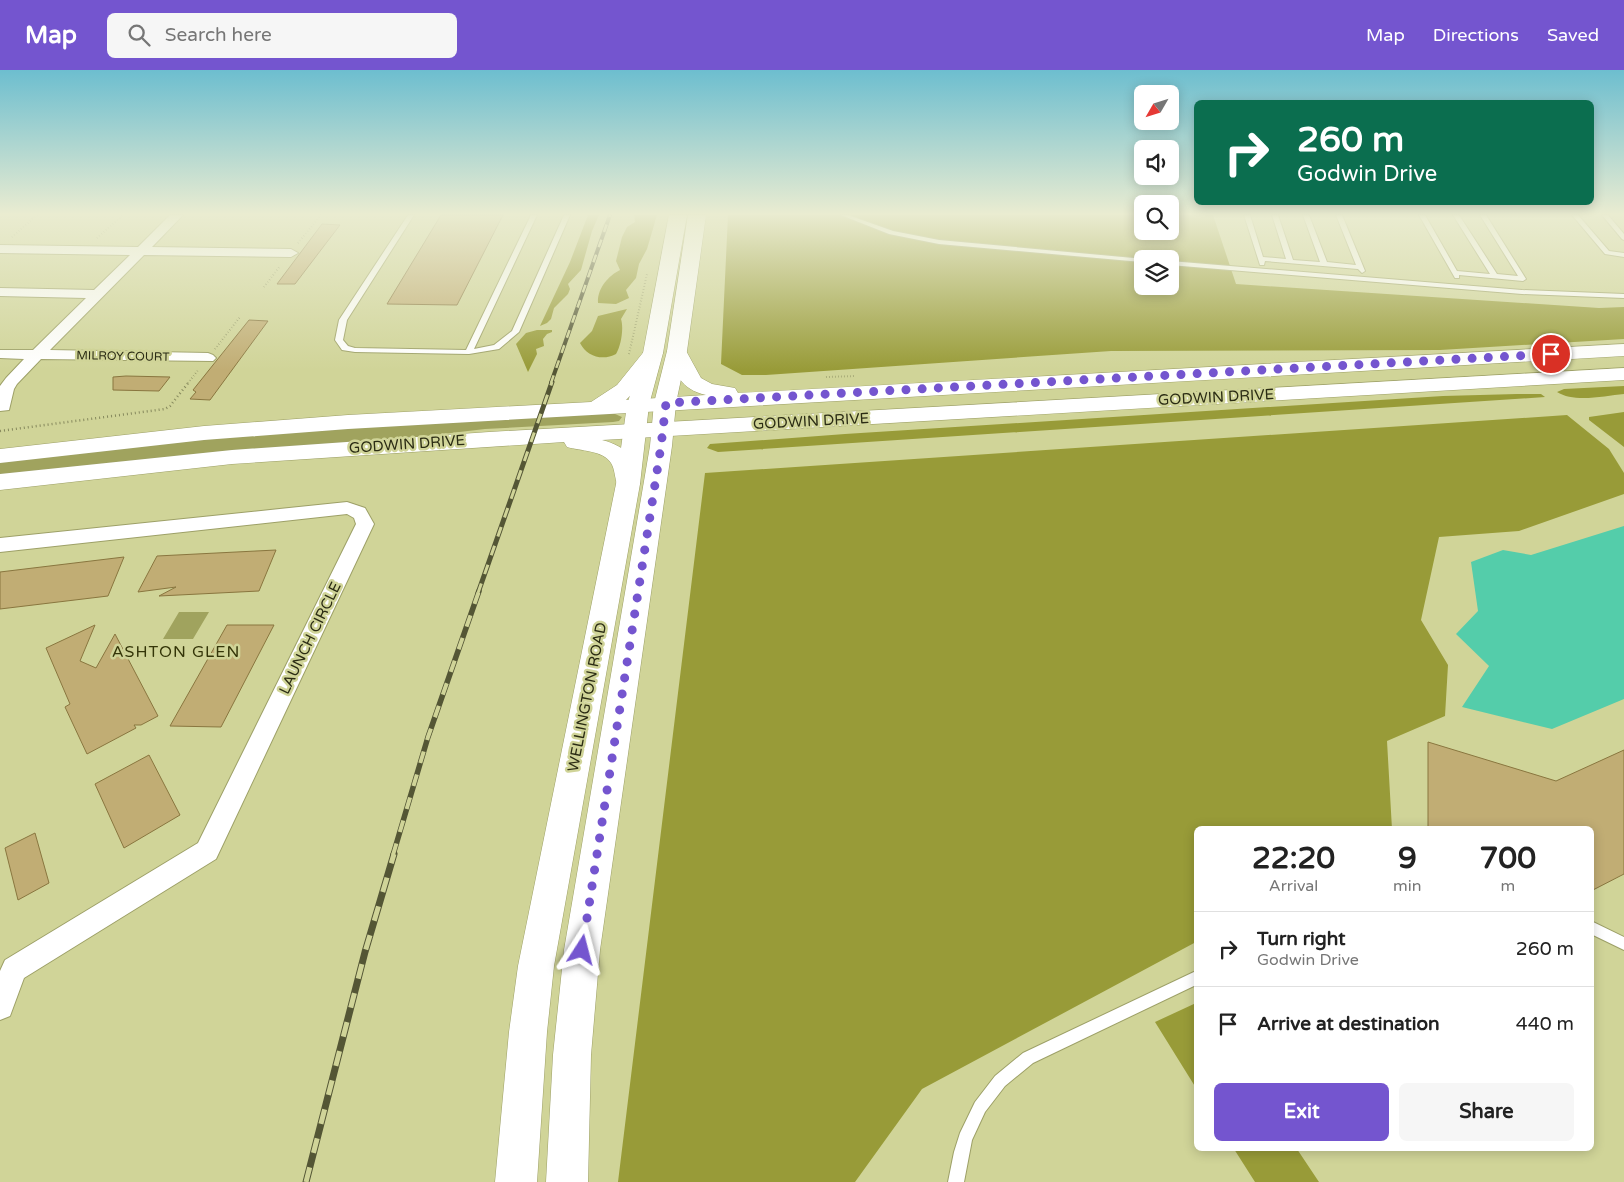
<!DOCTYPE html>
<style>
:root{--surface:#fff;--page:#f6f6f6;--text:#222;--muted:#767676;--line:#e0e0e0;--accent:#7455cf}
body{margin:0;font-family:"Varela Round",sans-serif;background:var(--page);color:var(--text);height:100vh;display:flex;flex-direction:column;font-size:19px;white-space:nowrap}
*{box-sizing:border-box;margin:0}
p{font-size:16px;color:var(--muted)}
.icon{flex:none;width:28px;height:28px;fill:none;stroke:currentColor;stroke-width:2;stroke-linecap:round;stroke-linejoin:round}
.map{position:relative;flex:1;overflow:hidden}
.panel{position:absolute;left:1194px;top:756px;width:400px;height:325px;display:flex;flex-direction:column;background:var(--surface);border-radius:8px;box-shadow:0 2px 12px #0003}
.panel>*{flex:none}
.hud{position:absolute;left:1194px;top:30px;width:400px;height:105px;border-radius:8px;box-shadow:0 2px 12px #0003;background:#0b6e4f;color:#fff;overflow:hidden}
.needle{width:32px;rotate:231deg}
.fabs{position:absolute;left:1134px;top:15px;display:grid;gap:10px}
.fabs a{display:grid;place-items:center;width:45px;height:45px;border-radius:8px;background:var(--surface);box-shadow:0 2px 12px #0003;font-size:25px}
.pin{position:absolute;display:grid;place-items:center;width:42px;height:42px;color:#fff;margin:-21px;border:2px solid #fff;border-radius:50%;box-shadow:0 1px 5px #0007}
.me{position:absolute;width:55px;margin:-28px;rotate:9deg;stroke-linejoin:round;filter:drop-shadow(0 0 4px #0008)}
.turn{display:flex;align-items:center;gap:18px;height:105px;padding:0 20px;font-size:22px}
.turn .icon{width:65px;height:65px;stroke-width:2.5}
.turn b{display:block;font-size:35px;line-height:42px}
.eta{display:flex;justify-content:space-evenly;align-items:center;height:85px;text-align:center}
.eta b{font-size:30px;font-weight:700;line-height:35px}
.action{display:flex;gap:10px;margin-top:auto;padding:10px 20px}
.action a{flex:1;height:58px;border-radius:8px;background:var(--accent);color:#fff;font-size:20px;font-weight:700;line-height:58px;text-align:center}
.action a+a{background:var(--page);color:var(--text)}
ul{padding:0;list-style:none}
li{display:flex;align-items:center;gap:15px;height:75px;padding:0 20px;border-top:1px solid var(--line)}
li div{flex:1}
li b{display:block;font-size:19px}
li em{font-style:normal}
header{display:flex;align-items:center;gap:30px;box-sizing:border-box;height:70px;padding:0 25px;background:var(--accent);color:#fff}
header strong{font-size:24px}
nav{display:flex;gap:28px;margin-inline-start:auto;font-size:18px}
.search{width:350px;height:45px;background:var(--page);display:flex;align-items:center;gap:12px;box-sizing:border-box;padding:0 18px;border-radius:8px;color:var(--muted);font-size:19px}
.map>svg:first-child{display:block}
.green{fill:#a0a35e}
.forest{fill:#989b38;fill-rule:evenodd}
.water{fill:#54cdaa}
.building{fill:#c1ad74;stroke:#89763f}
.lines{fill:none;stroke-linecap:round;stroke-linejoin:round}
.service-casing{stroke:#9da067;stroke-width:2}
.minor-casing{stroke:#9da067;stroke-width:2}
.secondary-casing{stroke:#9da067;stroke-width:1}
.primary-casing{stroke:#9da067;stroke-width:1}
.path-far1{stroke:#86895d;stroke-width:2;stroke-dasharray:0.5 2.5;stroke-linecap:butt}
.path{stroke:#86895d;stroke-width:2.5;stroke-dasharray:1 3;stroke-linecap:butt}
.service{fill:#fff;fill-rule:evenodd}
.minor{fill:#fff;fill-rule:evenodd}
.secondary{fill:#fff;fill-rule:evenodd}
.primary{fill:#fff;fill-rule:evenodd}
.rail-far3-casing{stroke:#545635;stroke-width:4}
.rail-far2-casing{stroke:#545635;stroke-width:5}
.rail-far1-casing{stroke:#545635;stroke-width:5.5}
.rail-casing{stroke:#545635;stroke-width:7}
.rail-far3{stroke:#d0d498;stroke-width:2.5;stroke-dasharray:8;stroke-linecap:butt}
.rail-far2{stroke:#d0d498;stroke-width:3;stroke-dasharray:10;stroke-linecap:butt}
.rail-far1{stroke:#d0d498;stroke-width:4;stroke-dasharray:12;stroke-linecap:butt}
.rail{stroke:#d0d498;stroke-width:5;stroke-dasharray:15;stroke-linecap:butt}
.route{stroke:#7455cf;stroke-width:9;stroke-dasharray:0 16.2}
.labels{text-anchor:middle;dominant-baseline:central;stroke-width:5;stroke-linejoin:round;paint-order:stroke}
.far-street-label{font-size:12px;fill:#2b2c14;stroke:#d0d498}
.street-label{font-size:15px;fill:#2b2c14;stroke:#d0d498}
.neighbourhood-label{font-size:16px;letter-spacing:1px;fill:#343508;stroke:#d0d498}
</style>
<header>
<strong>Map</strong>
<div class="search"><svg class="icon" aria-label="search" viewBox="0 0 24 24"><circle cx="10" cy="10" r="6"/><path d="M15 15l6 6"/></svg>Search here</div>
<nav><a>Map</a><a>Directions</a><a>Saved</a></nav>
</header>
<div class="map">
<svg width="1624" height="1112" viewBox="0 0 1624 1112">
<rect width="100%" height="100%" fill="#d0d498"/>
<path class="green" d="M608 341 622 347 619 351 613 352 485 359 400 369 0 407V391L266 363Z
M179 542H209L193 569H163Z"/>
<path class="forest" d="M588 145H599L592 161 581 200 568 214 570 219 568 224 554 238 551 249 547 253 540 256 570 192Z
M634 145H657L647 179 639 194 636 208 626 220 629 228 616 234 598 233C597 219 608 206 620 200L616 191 622 167 627 157 635 152Z
M728 145H1142V161H1170V145H1213L1236 214 1599 238 1624 237V269L1440 280 1111 281 766 305H742L721 294ZM1142 189H1170V216H1142Z
M627 239 621 249C624 258 621 276 616 284 603 291 587 287 580 273L592 261 598 246Z
M537 260H552V262L547 264 543 269 544 276 536 279 537 284 528 302 516 274 526 263Z
M1624 316V324C1604 326 1574 333 1557 322L1564 319Z
M1517 324H1541L1545 327 718 382 707 378 710 374 845 364 1443 326Z
M1624 342V377L1589 350V347Z
M1567 345 1609 379 1624 403V424L1519 461 1439 467 1421 550 1448 595 1445 646 1387 671 1392 759H1196V872L922 1019 855 1112H618L705 403Z
M1196 933V1018L1155 952Z
M1234 1079H1297L1319 1112H1255Z"/>
<path class="water" d="M1624 456V629L1552 659 1462 637 1489 596 1456 564 1478 541 1471 492 1503 480 1531 485Z"/>
<path class="building" d="M441 145H503L457 235 387 234Z
M322 154 340 155 295 214H277Z
M249 250 268 251 210 330 190 329 196 322 193 320Z
M113 307 126 306 170 307 159 321 113 320Z
M276 480 259 521 159 526 176 517 138 522 157 486Z
M124 487 108 526 0 539V502Z
M95 555 80 591 96 598 115 564 158 646 141 655H134L136 658 87 684 65 637 70 634 46 578Z
M227 555H274L221 657 170 656Z
M1428 672 1556 711 1624 680V804L1591 821V759H1428Z
M149 685 180 745 124 778 95 714Z
M35 763 49 813 18 830 5 778Z"/>
<g class="lines">
<defs>
<path id="service" d="M408 145H414L347 250 343 270 348 276 355 278 466 280 531 145H537L474 279 494 275 512 261 564 145H570L519 262 499 279 469 284 355 282 342 280 335 270 339 250Z
M841 145H848L893 161 939 170 1144 189H1142V192L939 174 889 164Z
M1244 145H1250L1263 187 1286 189 1272 145H1278L1293 190 1320 192 1303 145H1309L1327 192 1356 195 1336 145H1342L1365 201 1362 203 1358 199 1265 191 1264 195H1260Z
M1419 145H1425L1457 201 1490 204 1453 145H1459L1497 204 1518 206 1480 145H1486L1526 209 1523 211 1459 205V208H1455Z
M1572 145H1578L1609 181 1624 183V187L1605 184Z
M1602 145H1608L1624 164V170L1622 169Z
M1170 191 1522 220 1624 224V228L1522 224 1170 195Z
M1591 851 1624 867V880L1591 864Z
M1196 901V915L1033 993 1005 1016 985 1042 972 1070 964 1112H948L954 1082 960 1063 975 1032 995 1006 1023 983Z"/>
<path id="minor" d="M170 145H183L152 177 291 179 298 183 291 187 144 185 50 280 208 283 213 285 216 288 213 291 41 289 17 314 14 319 9 340 0 341V316L6 308 24 289 0 288V280H33L86 228 0 226V218L94 220 130 185 0 183V175L138 177Z
M347 432 365 438 374 454 216 789 24 908 10 946 0 950V901L5 890 198 773 356 454 354 448 347 444 0 482V468Z"/>
<path id="secondary" d="M669 145H687L663 283 649 335 640 414 554 896 547 962 537 1112H495L509 962 518 896 616 414 627 335 643 283Z
M688 145H706L687 281 676 333 672 376 600 880 591 985 588 1112H546L553 985 564 880 650 376 654 333 667 281Z"/>
<path id="primary" d="M1624 274V286L348 359 204 370 0 393V379L204 356 348 345 591 332 617 315 646 279 653 277 660 279 663 283 644 311 626 330 706 325C680 319 676 304 667 281L670 277 677 275 684 277 701 308 712 314 735 318 738 323Z
M1624 298V310L602 370C628 377 635 388 640 414L636 420 628 422 620 420C614 411 616 401 611 393 603 380 580 381 567 377L564 372 232 394 0 420V404L232 380 489 362Z"/>
</defs>
<use href="#service" class="service-casing"/>
<use href="#minor" class="minor-casing"/>
<use href="#secondary" class="secondary-casing"/>
<use href="#primary" class="primary-casing"/>
<path class="path-far1" d="M12 167 37 145
M97 168 123 145
M298 173 321 145
M264 217 280 196
M215 279 240 247
M629 284 647 204
M826 307 855 306
M188 313 199 299"/>
<path class="path" d="M0 361 165 339 170 336 189 312"/>
<use href="#service" class="service"/>
<use href="#minor" class="minor"/>
<use href="#secondary" class="secondary"/>
<use href="#primary" class="primary"/>
<defs>
<path id="rail-far3" d="M551 313 610 145"/>
<path id="rail-far2" d="M478 523 552 312"/>
<path id="rail-far1" d="M393 785 428 667 479 521"/>
<path id="rail" d="M306 1112 365 882 394 784"/>
</defs>
<use href="#rail-far3" class="rail-far3-casing"/>
<use href="#rail-far2" class="rail-far2-casing"/>
<use href="#rail-far1" class="rail-far1-casing"/>
<use href="#rail" class="rail-casing"/>
<use href="#rail-far3" class="rail-far3"/>
<use href="#rail-far2" class="rail-far2"/>
<use href="#rail-far1" class="rail-far1"/>
<use href="#rail" class="rail"/>
</g>
<linearGradient id="sky" x2="0" y2="1"><stop stop-color="#6dbecf"/><stop offset="0.48" stop-color="#eaecd1"/><stop offset="1" stop-color="#eaecd1" stop-opacity="0"/></linearGradient>
<rect width="1624" height="300" fill="url(#sky)"/>
<g class="lines">
<path class="route" d="M582 880 661 376 666 333 1551 284"/>
</g>
<g class="labels">
<g class="far-street-label">
<text transform="translate(123 286) rotate(1)">MILROY COURT</text>
</g>
<g class="street-label">
<text transform="translate(1216 327) rotate(-3)">GODWIN DRIVE</text>
<text transform="translate(811 351) rotate(-3)">GODWIN DRIVE</text>
<text transform="translate(407 374) rotate(-4)">GODWIN DRIVE</text>
<text transform="translate(310 568) rotate(-64)">LAUNCH CIRCLE</text>
<text transform="translate(587 627) rotate(-79)">WELLINGTON ROAD</text>
</g>
<g class="neighbourhood-label">
<text x="176" y="582">ASHTON GLEN</text>
</g>
</g>
</svg>
<div class="fabs">
<a><svg class="needle" viewBox="-14 -14 28 28"><path d="M0-13l5 13h-10z" fill="#e53935"/><path d="M0 13l5-13h-10z" fill="#767676"/></svg></a>
<a><svg class="icon" aria-label="sound" viewBox="0 0 24 24"><path d="M4 9h4l5-4v14l-5-4H4zM17 9q2 3 0 6"/></svg></a>
<a><svg class="icon" aria-label="search" viewBox="0 0 24 24"><circle cx="10" cy="10" r="6"/><path d="M15 15l6 6"/></svg></a>
<a><svg class="icon" aria-label="layers" viewBox="0 0 24 24"><path d="M12 4l9 5-9 5-9-5zM3 14l9 5 9-5"/></svg></a>
</div>
<div class="pin" style="left:1551px;top:284px;background:#d93025"><svg class="icon" aria-label="arrive" viewBox="0 0 24 24"><path d="M6 21V4h12l-3 4 3 4H6"/></svg></div>
<svg class="me" style="left:582px;top:880px" viewBox="-20 -20 40 40"><path d="M0-17L14 15 0 8-14 15z" fill="#7455cf" stroke="#fff" stroke-width="4"/></svg>
<div class="hud">
<div class="turn"><svg class="icon" aria-label="right" viewBox="0 0 24 24"><path d="M7 20v-9h11M14 6l5 5-5 5"/></svg><div><b>260 m</b>Godwin Drive</div></div>
</div>
<section class="panel">
<div class="eta">
<div><b>22:20</b><p>Arrival</p></div>
<div><b>9</b><p>min</p></div>
<div><b>700</b><p>m</p></div>
</div>
<ul>
<li><svg class="icon" aria-label="right" viewBox="0 0 24 24"><path d="M7 20v-9h11M14 6l5 5-5 5"/></svg><div><b>Turn right</b><p>Godwin Drive</p></div><em>260 m</em></li>
<li><svg class="icon" aria-label="arrive" viewBox="0 0 24 24"><path d="M6 21V4h12l-3 4 3 4H6"/></svg><div><b>Arrive at destination</b></div><em>440 m</em></li>
</ul>
<div class="action"><a>Exit</a><a>Share</a></div>
</section>
</div>
